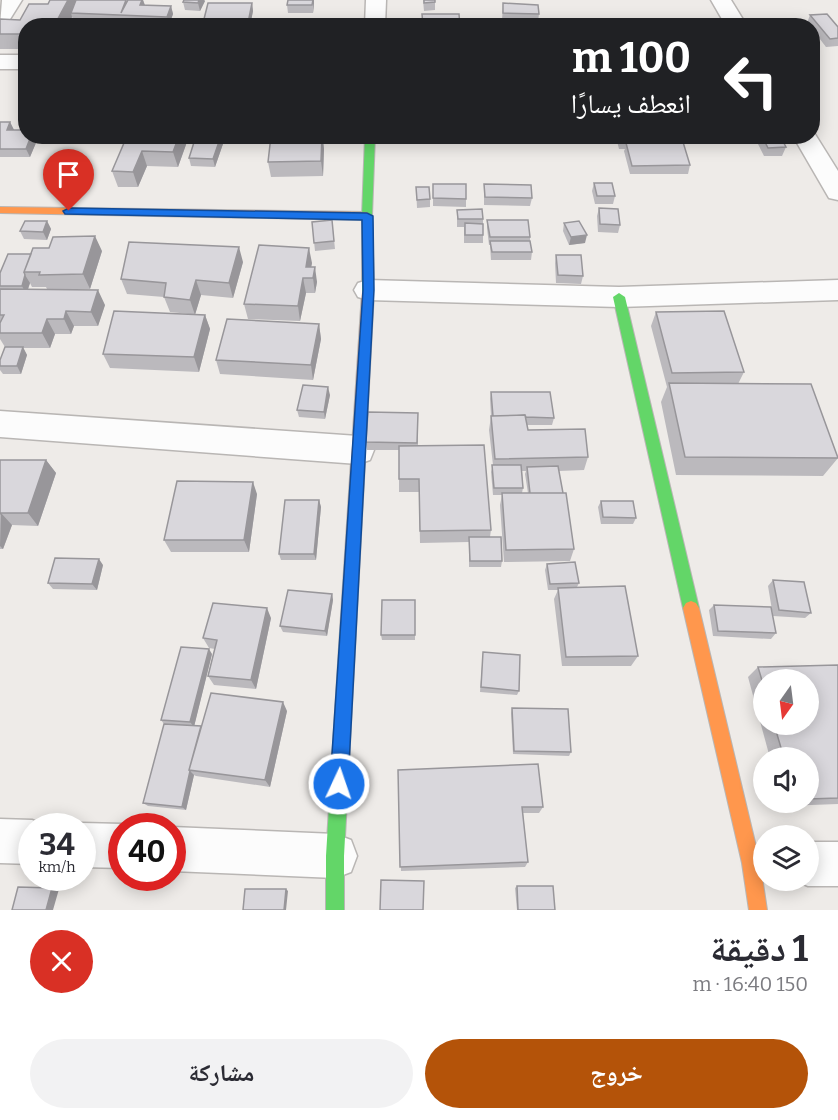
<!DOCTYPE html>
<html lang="ar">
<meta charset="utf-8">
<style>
:root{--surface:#fff;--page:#f2f2f3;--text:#2b2b33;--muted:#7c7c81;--accent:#b45309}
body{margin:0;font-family:Bitter,"Noto Naskh Arabic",serif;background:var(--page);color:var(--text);direction:rtl;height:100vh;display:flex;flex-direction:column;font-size:22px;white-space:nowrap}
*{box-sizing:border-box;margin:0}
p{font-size:20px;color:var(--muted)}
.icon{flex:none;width:33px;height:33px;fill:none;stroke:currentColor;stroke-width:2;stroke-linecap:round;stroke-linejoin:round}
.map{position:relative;height:910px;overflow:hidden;direction:ltr}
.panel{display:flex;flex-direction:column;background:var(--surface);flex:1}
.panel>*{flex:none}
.hud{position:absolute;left:18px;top:18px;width:802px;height:126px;border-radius:24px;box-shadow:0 3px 15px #0003;direction:rtl;background:#202124;color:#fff;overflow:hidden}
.needle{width:39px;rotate:194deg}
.buttons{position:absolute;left:753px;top:669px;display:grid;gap:12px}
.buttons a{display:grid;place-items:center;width:66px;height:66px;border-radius:50%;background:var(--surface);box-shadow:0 3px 15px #0003;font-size:30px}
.speed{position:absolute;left:18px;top:813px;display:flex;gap:12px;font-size:30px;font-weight:700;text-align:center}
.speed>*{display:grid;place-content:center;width:78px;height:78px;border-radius:50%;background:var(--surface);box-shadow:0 3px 15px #0003;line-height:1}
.speed small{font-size:15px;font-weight:400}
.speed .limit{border:9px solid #d22;background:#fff;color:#111}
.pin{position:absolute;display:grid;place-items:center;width:51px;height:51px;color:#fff;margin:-62px -26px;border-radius:50% 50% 50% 0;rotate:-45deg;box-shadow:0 0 6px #0007}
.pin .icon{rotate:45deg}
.me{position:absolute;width:66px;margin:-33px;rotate:3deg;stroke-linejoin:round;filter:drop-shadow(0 0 4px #0008)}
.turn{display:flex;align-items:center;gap:21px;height:126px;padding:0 30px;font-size:27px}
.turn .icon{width:78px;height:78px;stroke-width:2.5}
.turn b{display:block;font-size:42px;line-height:51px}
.round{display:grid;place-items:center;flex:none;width:63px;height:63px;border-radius:32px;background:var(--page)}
.overview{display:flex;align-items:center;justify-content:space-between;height:102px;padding:0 30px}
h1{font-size:36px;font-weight:700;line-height:45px}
.cta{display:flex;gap:12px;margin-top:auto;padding:12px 30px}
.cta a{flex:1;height:69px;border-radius:36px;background:var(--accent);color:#fff;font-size:24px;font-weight:700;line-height:69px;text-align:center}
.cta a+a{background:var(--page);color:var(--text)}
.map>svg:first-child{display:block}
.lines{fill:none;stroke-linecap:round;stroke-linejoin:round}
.street-casing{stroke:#b9b6b4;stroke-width:3}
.fast-casing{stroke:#b9b6b4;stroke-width:2}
.slow-casing{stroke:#b9b6b4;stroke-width:2}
.street{fill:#fcfcfc;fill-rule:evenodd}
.fast{fill:#63d668;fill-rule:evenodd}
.slow{fill:#ff974d;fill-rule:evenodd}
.wall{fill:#bbb9bd;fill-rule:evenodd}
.shaded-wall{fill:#98969a}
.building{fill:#d9d7dc;stroke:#98969a;stroke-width:1.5}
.route{fill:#1a73e8;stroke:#114b97;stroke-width:1.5}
</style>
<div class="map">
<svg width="838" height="910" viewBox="0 0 838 910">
<rect width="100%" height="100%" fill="#eeebe8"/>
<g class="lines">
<defs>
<path id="street" d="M2 0H22L7 24 0 26Z
M366 0H386L385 26H365Z
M711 0H731L747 26H726Z
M0 55H26V69H0Z
M813 131 838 171V200L829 198 793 136H813Z
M368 280 619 287 838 280V300L619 307 368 300 358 297 354 290 358 283Z
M0 411 358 436 370 440 374 450 370 460 358 464 0 437Z
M0 819 32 820 48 826H32V864L0 863Z
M82 823 122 824 128 826H122V868L82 867V826H74Z
M172 827 335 834 351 840 357 856 351 872 335 878 172 871Z
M808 842H838V886H808L794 880H808Z"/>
<path id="fast" d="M365 136H375L372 216 374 292 368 296 362 292V216Z
M619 293 625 297 699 608 696 613 691 615 686 613 683 608 613 297Z
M348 624 353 626 356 631 344 856V910H326V856L340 631 343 626Z"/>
<path id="slow" d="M0 207 367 212 372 216 367 220 0 213Z
M368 288 374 292 356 631 353 636 348 638 343 636 340 631 362 292Z
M691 601 696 603 699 608 760 863 767 910H749L742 863 683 608 686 603Z"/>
</defs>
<use href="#street" class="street-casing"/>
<use href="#fast" class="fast-casing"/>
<use href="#slow" class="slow-casing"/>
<use href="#street" class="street"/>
<use href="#fast" class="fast"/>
<use href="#slow" class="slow"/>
</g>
<path class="wall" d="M50 0H75L76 1 143 0 145 5 171 6 173 14 169 25 74 21 72 17 68 26H26V49H0V19L20 20 48 4Z
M184 0H204L205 1 200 11 185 10 183 2Z
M423 0H435V10L424 11Z
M252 3 253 11 250 26H204L203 23Z
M314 3 313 13H288L287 5Z
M503 3 539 14 538 22 502 21Z
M810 15 838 27V46L826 47 813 30V26H809L807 23Z
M0 122H10L14 130 26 136H37L38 138 30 157H0Z
M127 136 188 139 178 167 147 166 138 187H118L112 171Z
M196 136H223L224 141 215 167 191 166 189 158Z
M271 136H323L324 149 323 176 271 177 268 162Z
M618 136H679L677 142 690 165 688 174H630L624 151 625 149H619L617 141Z
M759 136H780L786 147 782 156H764L757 142Z
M594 183 615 196 613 204H595L592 191Z
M433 184 466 199V207L433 206Z
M484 184 532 198 530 206 484 205Z
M416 187 430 199V207L417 208Z
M599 208 620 225 618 233 598 232 597 216Z
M457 210 483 219V243H464V227H457Z
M332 220 335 249 315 251 312 222Z
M487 220 530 237V241L532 252 531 260H491L490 245H489L487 228Z
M47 221 51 229 47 240 24 239 20 231Z
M564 223 585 243 569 245 563 231Z
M102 251 90 289H47L46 287H32L30 283 28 290 105 305 98 326H74L71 334H55L50 348H23L27 355 21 374H3L0 370V360L5 347 0 339V273Z
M556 255 583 276 581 284 556 283 555 263Z
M243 262 233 298 201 295 195 314 205 315 210 329 199 372 110 368 103 354 189 314 170 312 164 297 127 294 121 279Z
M312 263 311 267 317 282 315 293H306L300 321 248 319 244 304Z
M656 312 744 372 738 384 838 458 823 476 676 475 661 402 667 387 651 326Z
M319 324 321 339 313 380 220 374 216 360Z
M491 392 554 418 552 425H527L528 430 588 457 584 470 559 471 574 549 570 561 504 562 500 505 502 495H493L491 472 493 465 489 430 491 416 490 399ZM522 471H526L525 474 528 493H522L523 488Z
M330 395 325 419 299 417 297 410Z
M418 413V446L491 530 490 537 502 561 501 567H469V542L420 543 419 492H399V450H367L366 442Z
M0 460H46L56 473 38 526 12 525 3 549H0Z
M257 494 249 552H171L164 540Z
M319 500 321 507 316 560H281L279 554Z
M601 501 636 518 633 524H601L598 507Z
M547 564 579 583 577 587 638 656 631 666H562L554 599 558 590H548L545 570Z
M103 565 97 590 53 589 48 583Z
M773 580 811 613 805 618 773 616 768 586Z
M332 594 333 600 327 636 283 632 280 626Z
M415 600V640H382L381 635Z
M714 605 776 633 771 639 713 636 709 610Z
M271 618 256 689 214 685 208 676 215 649 209 648 203 638Z
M483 652 519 691 517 695 480 692Z
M212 654 194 726H201L287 711 270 787 196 776 194 775 186 810 148 806 143 803 164 724 161 720Z
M838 665V804L784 806 783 802H808V758H770L748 677 758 667ZM764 680 808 724H764Z
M512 708 571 752 569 756 513 754 511 713Z
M398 770 543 807 539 813H523L528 862 525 867 401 871Z
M517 886 555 910H517L515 888Z"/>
<path class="shaded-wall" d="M68 0H75L77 6 71 13 72 17 68 26H54Z
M142 0H143L145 6 140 5Z
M199 0H204L205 1 200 11 198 3Z
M313 0H314V3L313 13Z
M252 3 253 11 250 26H248V23Z
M171 6 173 14 169 25 167 17Z
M10 122 14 130H7Z
M31 136H37L38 138 30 157 26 149Z
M179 136H187L188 139 178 167 173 152Z
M221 136H223L224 141 215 167 213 159Z
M322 136 324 149 323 176 321 161Z
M142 151 147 166 138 187 133 172Z
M47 221 51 229 47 240 43 232Z
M587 235 585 243 569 245 571 237Z
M95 236 102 251 90 289 83 274Z
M239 247 243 262 233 298 229 283Z
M309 248 312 263 309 278 306 267Z
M315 267 317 282 315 293 313 278Z
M25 275 30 283 26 294 22 286Z
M303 278 306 293 300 321 298 306Z
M196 280 201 295 195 315 190 300Z
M98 290 105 305 98 326 91 312Z
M66 311 74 326 71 334 64 319Z
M205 315 210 329 199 372 194 357Z
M47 319 55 334 50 348 42 333Z
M319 324 321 339 313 380 311 365Z
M23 347 27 355 21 374 17 366Z
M328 387 330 395 325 419 324 412Z
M46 460 56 473 38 526 28 513Z
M253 482 257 494 249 552 244 540Z
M319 500 321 507 316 560 314 554Z
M1 513 12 525 3 549 0 546Z
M99 559 103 565 97 590 92 584Z
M332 594 333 600 327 636 325 631Z
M267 608 271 618 256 689 251 680Z
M209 649 212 654 194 727 190 722Z
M283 702 287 711 270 787 265 780Z
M190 771 194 775 186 810 182 807Z
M52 888 59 889 53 910H46Z
M286 889 288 891 286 910H284Z"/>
<path class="building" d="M50 0H68L54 26H26V34H0V19L20 20 29 4H48Z
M76 0H126L121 13 128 0H142L140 5 171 6 167 17 71 13Z
M184 0H199L198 3 183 2Z
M288 0H313L312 5H287Z
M424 0H435V2L424 3Z
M208 3H252L248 23H203Z
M503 3 538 5 539 14 503 13Z
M422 14H459L460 26H423Z
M827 14 838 27V38L830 39 810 15Z
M550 19H563L564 26H551Z
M0 122H10L7 130H26V136H31L26 149H0Z
M127 136H179L173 152 142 151 133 172 112 171Z
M196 136H221L213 159 189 158Z
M271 136H322L321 161 268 162Z
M620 136H659L660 141H621Z
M762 136H780L786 147 768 148Z
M683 142 690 165 632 166 626 143Z
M594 183H612L615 196H597Z
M433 184H466V199L433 198Z
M484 184 531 185 532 198 485 197Z
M416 187H429L430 199 417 200Z
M599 208 618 209 620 225 600 224Z
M482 209 483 219H458L457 210Z
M332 220 334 241 314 243 312 222Z
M487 220H528L530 237H490Z
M25 221H47L43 232 20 231Z
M579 221 587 235 571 237 564 223Z
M465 223 483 224V235H465Z
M95 236 83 274 39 275 40 272H24L33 248H49L53 237Z
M490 241H530L532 252H492Z
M129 242 239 247 229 283 196 280 190 300 164 297 166 283 121 279Z
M259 245 309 248 306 267H315L313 278H303L298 306 244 304Z
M8 254H31L24 272 25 275 22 286H0V273Z
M556 255H581L583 276 558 275Z
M0 289 98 290 91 312 66 311 64 319H47L42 333H0V323L4 315H0Z
M114 311 205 315 194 357 103 354Z
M724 311 744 372 672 373 656 312Z
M227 319 319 324 311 365 216 360Z
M5 347H23L17 366H0V360Z
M669 383 811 384 838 458 685 457Z
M303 385 328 387 324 412 297 410Z
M491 392H550L554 418 526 417 525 415 493 416Z
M368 412 418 413 417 443 366 442Z
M525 415 528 430 585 429 588 457 495 459 491 416Z
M484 445 491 530 420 531 419 479H399V446Z
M0 460H46L28 513H1L0 514Z
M492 465H521L523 488H494Z
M558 466 563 493H530L527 467Z
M177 481 253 482 244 540H164Z
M502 493H566L574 549 506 550Z
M285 500H319L314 554H279Z
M601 501H633L636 518 603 517Z
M469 537H501L502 561H470Z
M55 558 99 559 92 584 48 583Z
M575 562 579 583 550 584 547 564Z
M773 580 804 582 811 613 779 610Z
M625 586 638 656 566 657 558 588Z
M288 590 332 594 325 631 280 626Z
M382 600H415V635H381Z
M213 603 267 608 251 680 208 676 217 640 203 638Z
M714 605 771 607 776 633 718 631Z
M181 647 209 649 190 722 161 720Z
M483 652 520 655 519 691 481 687Z
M838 665V798L808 799V758H784L774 724H808V680H764V687L758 667Z
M211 693 283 702 265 780 189 770Z
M512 708 568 709 571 752 514 751Z
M164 724 201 726 189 770 190 771 182 807 143 803Z
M538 764 543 807H522L528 862 400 867 398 770Z
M381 880 424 881 423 910H380Z
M517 886H553L555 910H518Z
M18 887 52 888 46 910H12Z
M245 889H286L284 910H243Z"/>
<path class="route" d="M69 208 367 213 373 216 374 290 348 784 345 791 339 793 333 791 330 784 363 290 362 220 65 214 63 211Z"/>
</svg>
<div class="buttons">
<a><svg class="needle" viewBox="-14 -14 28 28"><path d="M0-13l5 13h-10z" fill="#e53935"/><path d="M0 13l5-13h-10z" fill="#7c7c81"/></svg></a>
<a><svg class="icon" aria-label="sound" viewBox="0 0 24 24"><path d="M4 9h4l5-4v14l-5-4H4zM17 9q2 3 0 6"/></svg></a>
<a><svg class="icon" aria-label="layers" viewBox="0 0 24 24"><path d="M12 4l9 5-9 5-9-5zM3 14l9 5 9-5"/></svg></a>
</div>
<div class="speed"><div>34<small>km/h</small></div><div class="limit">40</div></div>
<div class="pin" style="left:69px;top:211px;background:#d93025"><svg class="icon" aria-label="arrive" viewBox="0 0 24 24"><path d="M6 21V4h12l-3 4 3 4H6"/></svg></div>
<svg class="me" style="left:339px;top:784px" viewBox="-20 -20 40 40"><circle r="17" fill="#1a73e8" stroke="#fff" stroke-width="3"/><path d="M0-11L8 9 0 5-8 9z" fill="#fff"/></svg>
<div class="hud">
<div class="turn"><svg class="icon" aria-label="left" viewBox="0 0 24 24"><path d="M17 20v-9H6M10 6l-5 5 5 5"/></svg><div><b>100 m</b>انعطف يسارًا</div></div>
</div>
</div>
<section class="panel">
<div class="overview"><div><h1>1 دقيقة</h1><p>150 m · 16:40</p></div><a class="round" style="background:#d93025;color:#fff"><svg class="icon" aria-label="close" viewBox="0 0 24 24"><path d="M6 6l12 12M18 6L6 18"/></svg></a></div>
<div class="cta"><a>خروج</a><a>مشاركة</a></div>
</section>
